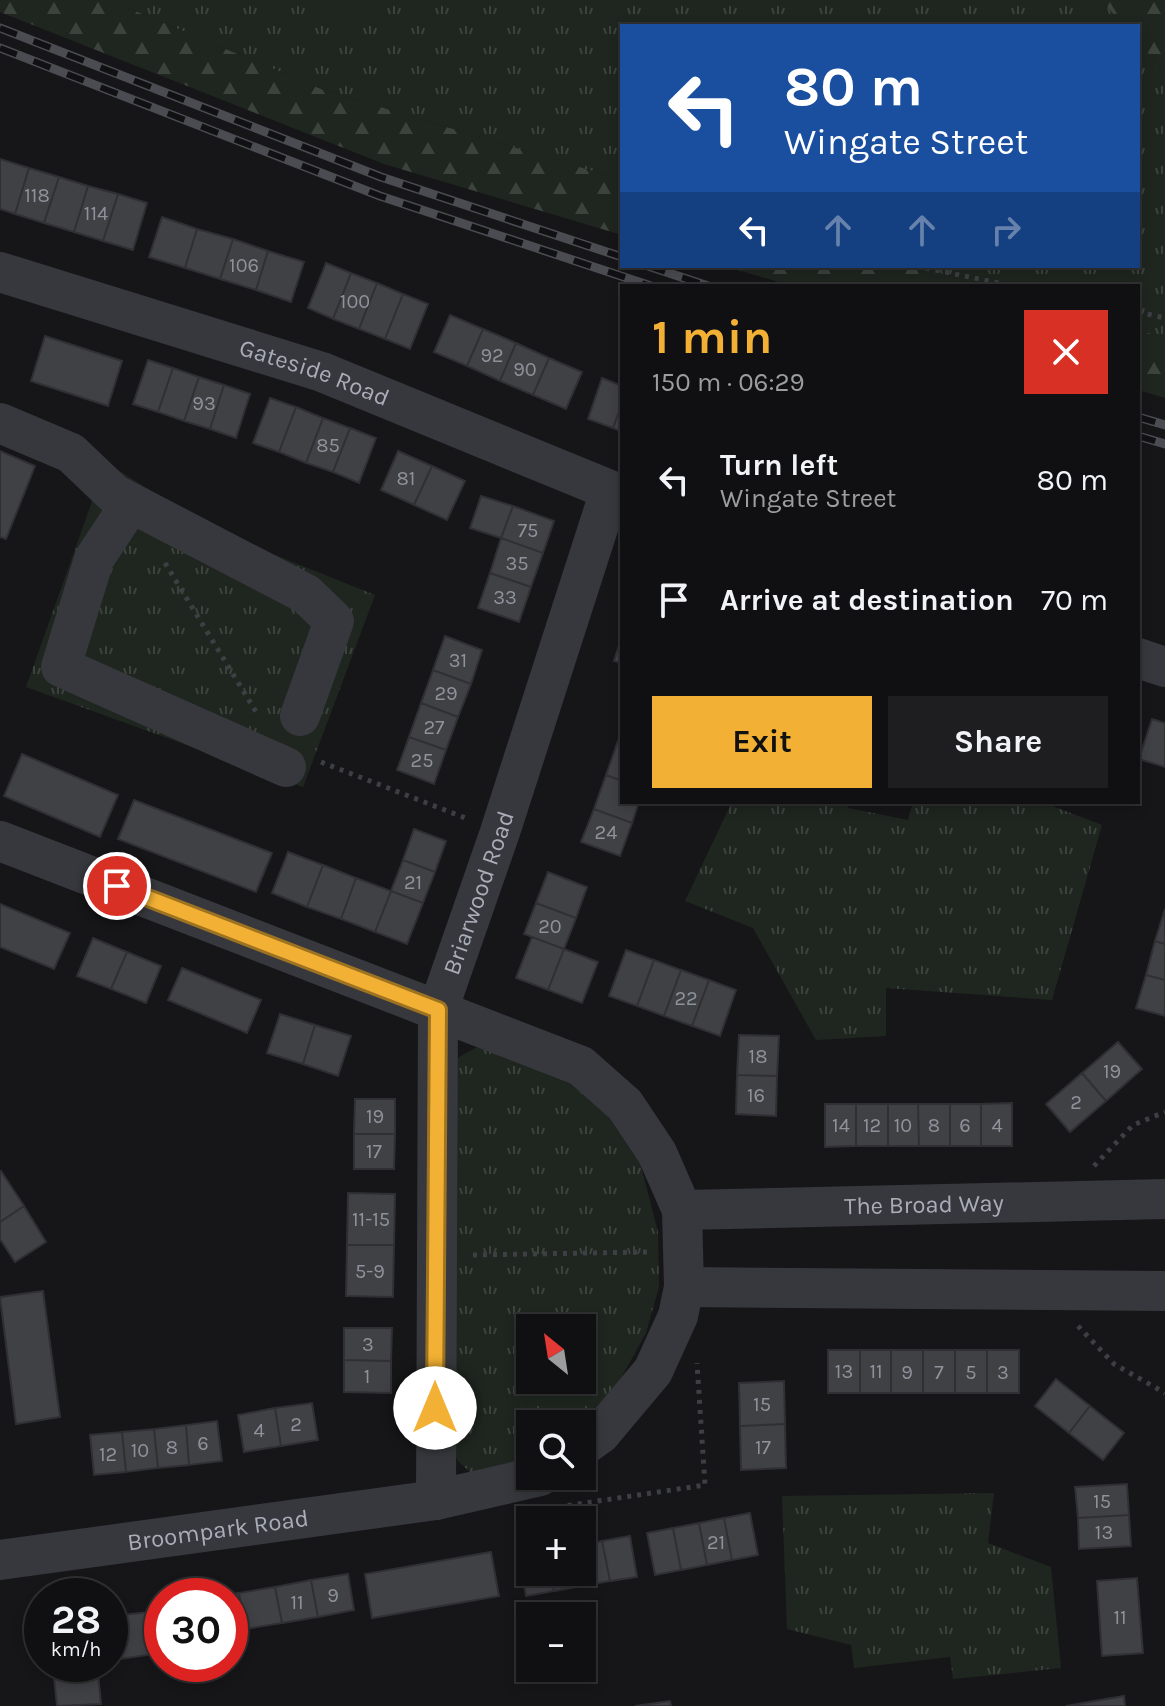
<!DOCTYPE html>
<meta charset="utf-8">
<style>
:root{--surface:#101012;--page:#1e1e20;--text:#f1f3f6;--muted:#9c9d9f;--line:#303032;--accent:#f2b134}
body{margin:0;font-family:Karla,sans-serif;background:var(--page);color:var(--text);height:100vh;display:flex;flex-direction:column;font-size:30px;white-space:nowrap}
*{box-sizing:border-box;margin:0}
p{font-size:26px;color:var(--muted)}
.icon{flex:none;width:44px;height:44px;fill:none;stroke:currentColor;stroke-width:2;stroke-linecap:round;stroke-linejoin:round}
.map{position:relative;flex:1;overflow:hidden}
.panel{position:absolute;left:620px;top:284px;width:520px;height:520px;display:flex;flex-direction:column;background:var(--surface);border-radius:0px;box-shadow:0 4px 12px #0003,0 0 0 2px var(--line)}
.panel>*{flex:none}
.banner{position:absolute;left:620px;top:24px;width:520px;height:244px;border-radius:0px;box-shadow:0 4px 12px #0003,0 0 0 2px var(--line);background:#1a4fa0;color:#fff;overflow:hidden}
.needle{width:52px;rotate:330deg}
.fabs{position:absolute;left:516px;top:1314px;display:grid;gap:16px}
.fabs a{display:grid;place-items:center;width:80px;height:80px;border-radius:0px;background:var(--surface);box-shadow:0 4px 12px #0003,0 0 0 2px var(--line);font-size:40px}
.speed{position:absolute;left:24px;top:1578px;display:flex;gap:16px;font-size:40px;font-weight:700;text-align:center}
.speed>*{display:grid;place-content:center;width:104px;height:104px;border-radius:50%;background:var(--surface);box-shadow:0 4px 12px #0003,0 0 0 2px var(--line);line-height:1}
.speed small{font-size:20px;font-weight:400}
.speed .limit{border:12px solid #d22;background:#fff;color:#111}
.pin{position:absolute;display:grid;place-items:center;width:68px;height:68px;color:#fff;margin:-34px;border:4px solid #fff;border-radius:50%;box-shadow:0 2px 8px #0007}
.me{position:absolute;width:88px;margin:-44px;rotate:0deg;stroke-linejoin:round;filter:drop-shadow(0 0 6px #0008)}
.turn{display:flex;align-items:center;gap:28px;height:168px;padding:0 32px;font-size:36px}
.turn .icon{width:104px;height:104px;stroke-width:2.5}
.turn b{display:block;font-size:56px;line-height:68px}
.lanes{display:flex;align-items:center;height:76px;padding:0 32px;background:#0003;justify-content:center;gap:40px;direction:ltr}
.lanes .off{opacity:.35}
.round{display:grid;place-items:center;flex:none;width:84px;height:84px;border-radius:0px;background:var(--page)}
.summary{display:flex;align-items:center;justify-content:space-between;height:136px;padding:0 32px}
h1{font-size:48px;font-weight:700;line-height:60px;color:var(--accent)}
.button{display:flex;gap:16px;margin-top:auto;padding:16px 32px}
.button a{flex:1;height:92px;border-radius:0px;background:var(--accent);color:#111;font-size:32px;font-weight:700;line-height:92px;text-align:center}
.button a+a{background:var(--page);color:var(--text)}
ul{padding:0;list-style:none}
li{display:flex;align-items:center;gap:24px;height:120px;padding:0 32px}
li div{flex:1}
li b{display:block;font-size:30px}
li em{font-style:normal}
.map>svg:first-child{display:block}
.grass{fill:url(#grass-tufts);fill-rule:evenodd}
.forest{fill:url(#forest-firs)}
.park{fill:#1e261f}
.building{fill:#404145;stroke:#303034;stroke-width:2}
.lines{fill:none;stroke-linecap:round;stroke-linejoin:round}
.path{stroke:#3d3f44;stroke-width:5;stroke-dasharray:4 6;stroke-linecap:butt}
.minor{stroke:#37383d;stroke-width:40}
.rail-casing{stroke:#4a4c52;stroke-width:9}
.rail{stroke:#111113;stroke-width:6;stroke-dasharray:18;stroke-linecap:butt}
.route-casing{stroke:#9d7322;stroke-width:20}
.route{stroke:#f2b134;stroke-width:14}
.labels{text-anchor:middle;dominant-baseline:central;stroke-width:8;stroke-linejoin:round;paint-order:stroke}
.number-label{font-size:20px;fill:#8e929b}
.street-label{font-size:24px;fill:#a8adb8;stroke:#111113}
</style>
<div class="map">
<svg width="1165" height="1706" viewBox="0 0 1165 1706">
<defs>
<pattern id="grass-tufts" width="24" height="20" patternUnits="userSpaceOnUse" patternTransform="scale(2)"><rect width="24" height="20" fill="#1e261f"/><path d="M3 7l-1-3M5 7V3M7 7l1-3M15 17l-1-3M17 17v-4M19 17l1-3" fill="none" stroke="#3c433d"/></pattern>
<pattern id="forest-firs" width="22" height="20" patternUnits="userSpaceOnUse" patternTransform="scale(2)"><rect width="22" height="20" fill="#1e261f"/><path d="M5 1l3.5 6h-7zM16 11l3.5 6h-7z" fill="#3c433d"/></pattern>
</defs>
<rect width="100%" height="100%" fill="#161618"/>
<path class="grass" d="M109 0H1101L1124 26H622V180L321 89Z
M1138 42 1165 72V338L1138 330V286H984L915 266H1138Z
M106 462 208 528 375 595 303 787 26 687Z
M732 802H849L848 808 908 820 913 802H1042L1102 825 1052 1000 886 988V1036L816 1040 753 928 685 901Z
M477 1047 557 1075 604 1104 640 1162 658 1232 659 1287 646 1333 615 1389 581 1424H530V1455L516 1463 471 1473 458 1461 449 1444 452 1061ZM530 1328H582V1380H530Z
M994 1493 988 1543 1051 1567 1061 1668 953 1679 950 1657 854 1668 851 1645 787 1629 782 1496Z"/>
<path class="forest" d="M0 0H109L321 89 622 180V235L384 164 0 12Z
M1101 0H1165V72L1138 42V26H1124Z
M725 266H915L984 286H792Z
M1138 330 1165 338V398L1138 390Z"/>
<path class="park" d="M333 0H401L340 20Z"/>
<path class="building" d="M0 159 29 168 15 214 0 209Z
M29 168 59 177 44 223 15 214Z
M59 177 88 186 74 232 44 223Z
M88 186 118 194 103 241 74 232Z
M118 194 147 203 133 250 103 241Z
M162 217 197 229 185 268 149 257Z
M197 229 233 239 220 279 185 268Z
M233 239 268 251 256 290 220 279Z
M268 251 304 262 291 302 256 290Z
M326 263 351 273 333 319 308 308Z
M351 273 377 283 359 329 333 319Z
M377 283 403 294 385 339 359 329Z
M403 294 428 304 410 349 385 339Z
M450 315 483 329 467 366 434 352Z
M483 329 516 343 500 381 467 366Z
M45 336 122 361 108 406 31 381Z
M516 343 549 358 533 395 500 381Z
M549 358 582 372 566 409 533 395Z
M148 360 173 368 158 412 133 404Z
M173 368 199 377 184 421 158 412Z
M199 377 224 385 210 429 184 421Z
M602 378 622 386V404L613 428 588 419Z
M224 385 250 394 236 438 210 429Z
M270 398 296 407 279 452 253 443Z
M622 404V432L613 428Z
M296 407 323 418 306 463 279 452Z
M323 418 350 428 333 472 306 463Z
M350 428 376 438 359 483 333 472Z
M0 451 35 466 6 539 0 537Z
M398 451 432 466 414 505 381 490Z
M432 466 465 481 447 520 414 505Z
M481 496 513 506 501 538 470 528Z
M513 506 554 521 543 553 501 538Z
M501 538 543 553 531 587 490 573Z
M490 573 531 587 519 622 478 608Z
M445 636 482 650 471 684 433 670Z
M622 636V663L614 661Z
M433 670 471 684 458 717 421 703Z
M421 703 458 717 446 750 409 737Z
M1152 719 1165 723V767L1139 759Z
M409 737 446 750 434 784 397 770Z
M618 741 622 742V781L606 775Z
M22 754 118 795 100 837 4 796Z
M606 775 622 781V802H639L632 823 594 809Z
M134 800 272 853 256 892 118 839Z
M594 809 632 823 620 856 581 842Z
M414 829 446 841 435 872 403 860Z
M288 852 323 865 307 907 272 893Z
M403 860 435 872 423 903 391 891Z
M323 865 356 878 341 919 307 907Z
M548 872 587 887 576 918 536 903Z
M356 878 391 891 375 932 341 919Z
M391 891 423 903 407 944 375 932Z
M536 903 576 918 564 949 524 934Z
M0 904 70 933 54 969 0 947Z
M1165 909V944L1155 941Z
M532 937 564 949 548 990 516 978Z
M93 938 127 952 111 989 77 976Z
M1155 941 1165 944V980L1146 975Z
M564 949 598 962 582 1003 548 990Z
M626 950 654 960 637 1006 609 996Z
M127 952 161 966 146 1003 111 989Z
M654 960 681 970 664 1016 637 1006Z
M182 968 261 1000 247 1033 168 1000Z
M681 970 709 980 692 1026 664 1016Z
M1146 975 1165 980V1016L1136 1008Z
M709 980 736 990 720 1036 692 1026Z
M280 1014 315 1025 303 1064 267 1053Z
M315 1025 351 1036 338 1076 303 1064Z
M739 1035 779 1036 777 1076 737 1075Z
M1118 1042 1142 1069 1106 1101 1082 1073Z
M1082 1073 1106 1101 1070 1132 1046 1104Z
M737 1075 777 1076 776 1116 736 1114Z
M355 1099H395V1134H354Z
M1012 1103V1146H981V1104Z
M825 1104H856V1146L825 1147Z
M856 1104H888V1146H856Z
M888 1104H918L919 1146H888Z
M918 1104H950V1146H919Z
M950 1104H981V1146H950Z
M354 1134H395L394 1169H354Z
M1 1171 24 1206 0 1222V1172Z
M348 1193 395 1194 394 1245H347Z
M24 1206 46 1242 15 1262 0 1239V1222Z
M347 1245H394L393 1297 346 1296Z
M43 1291 60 1417 16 1424 0 1297Z
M344 1328H392L391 1361 344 1360Z
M828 1350H860V1393H828Z
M860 1350H891V1393H860Z
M891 1350H923V1393H891Z
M923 1350H955V1393H923Z
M955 1350H987V1393H955Z
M987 1350H1019V1393H987Z
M344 1360 391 1361V1393L344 1392Z
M1056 1379 1090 1406 1069 1433 1035 1406Z
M784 1381 785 1424 740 1426 739 1383Z
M312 1403 318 1440 281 1446 275 1408Z
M1090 1406 1124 1433 1103 1460 1069 1433Z
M275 1408 281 1446 244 1452 238 1415Z
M217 1421 222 1461 189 1465 186 1425Z
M785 1424 786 1468 741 1470 740 1426Z
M186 1425 189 1465 158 1468 154 1429Z
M154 1429 158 1468 126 1472 122 1432Z
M122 1432 126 1472 94 1475 90 1435Z
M1127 1484 1129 1515 1078 1518 1075 1487Z
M750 1513 758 1555 732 1560 724 1518Z
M1129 1515 1131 1546 1079 1549 1078 1518Z
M724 1518 732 1560 707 1565 699 1523Z
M699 1523 707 1565 681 1570 673 1528Z
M673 1528 681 1570 655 1575 647 1533Z
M630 1536 637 1577 610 1581 602 1541Z
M602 1541 610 1581 582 1586 579 1572H582V1545Z
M491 1552 499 1596 372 1618 365 1574Z
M530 1554V1572H550L554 1591 526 1596 519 1556Z
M550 1572H579L582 1586 554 1591Z
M348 1574 354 1610 318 1617 311 1580Z
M1137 1578 1143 1653 1102 1656 1097 1581Z
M311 1580 318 1617 282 1623 275 1587Z
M275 1587 282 1623 245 1629 239 1593Z
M239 1593 245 1629 230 1632V1596H222Z
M162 1609V1653L155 1654 149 1612Z
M149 1612 155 1654 119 1659 113 1616Z
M98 1673 101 1704 57 1706 54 1678Z
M1124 1696 1125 1706H1066Z
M670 1701 671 1706H635Z"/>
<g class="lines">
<path class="path" d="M916 266 1013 286
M1138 312 1165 318
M165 563 258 715
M321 762 468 819
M1094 1166 1133 1125 1165 1112
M473 1255 647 1252
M1078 1326 1114 1364 1165 1393
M558 1507 705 1485 697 1363"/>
<g class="minor">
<path id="s1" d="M0 272 322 372 622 495"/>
<path d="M0 423 71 453 114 494 306 594 334 621 300 716"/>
<path d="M131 503 94 559 61 667 286 767"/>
<path d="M1138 658 1165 667"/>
<path d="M0 841 581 1066 625 1105 657 1153 682 1210 684 1287 678 1316 653 1371 600 1434 582 1447"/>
<path id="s2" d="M682 1210 1165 1199"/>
<path d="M684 1287 1165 1291"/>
<path id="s3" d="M436 1500 438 1010 500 832 610 491"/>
<path id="s4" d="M0 1560 436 1500 540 1476"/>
</g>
<defs>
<path id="rail" d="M0 28 381 177 622 257
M0 48 380 196 651 286
M648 266 708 286
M1138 417 1165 425
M1138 436 1165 444"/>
</defs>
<use href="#rail" class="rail-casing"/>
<use href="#rail" class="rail"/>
</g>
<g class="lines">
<defs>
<path id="route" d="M117 886 438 1010 435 1408"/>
</defs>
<use href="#route" class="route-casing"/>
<use href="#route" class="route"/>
</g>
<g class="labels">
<g class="number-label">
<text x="37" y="195">118</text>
<text x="96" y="213">114</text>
<text x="244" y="265">106</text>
<text x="355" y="301">100</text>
<text x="492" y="355">92</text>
<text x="525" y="369">90</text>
<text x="204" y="403">93</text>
<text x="328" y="445">85</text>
<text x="406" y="478">81</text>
<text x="528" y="530">75</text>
<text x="517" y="563">35</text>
<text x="505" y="597">33</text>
<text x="458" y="660">31</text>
<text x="446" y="693">29</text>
<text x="434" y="727">27</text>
<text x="422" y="760">25</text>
<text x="606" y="832">24</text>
<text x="413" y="882">21</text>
<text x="550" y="926">20</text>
<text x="686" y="998">22</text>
<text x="758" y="1056">18</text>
<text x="1112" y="1071">19</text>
<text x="756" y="1095">16</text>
<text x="1076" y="1102">2</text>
<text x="375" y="1116">19</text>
<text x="841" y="1125">14</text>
<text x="872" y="1125">12</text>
<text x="903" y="1125">10</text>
<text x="934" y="1125">8</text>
<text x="965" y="1125">6</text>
<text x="997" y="1125">4</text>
<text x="374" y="1151">17</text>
<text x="371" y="1219">11-15</text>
<text x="370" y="1271">5-9</text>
<text x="368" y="1344">3</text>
<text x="844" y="1371">13</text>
<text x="876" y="1371">11</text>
<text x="907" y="1372">9</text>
<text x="939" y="1372">7</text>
<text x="971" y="1372">5</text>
<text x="1003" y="1372">3</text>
<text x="367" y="1376">1</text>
<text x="762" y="1404">15</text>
<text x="296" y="1424">2</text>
<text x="259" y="1430">4</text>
<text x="203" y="1443">6</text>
<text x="172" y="1447">8</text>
<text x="763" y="1447">17</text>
<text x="140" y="1450">10</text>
<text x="108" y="1454">12</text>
<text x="1102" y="1501">15</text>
<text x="1104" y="1532">13</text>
<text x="716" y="1542">21</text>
<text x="333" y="1595">9</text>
<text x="297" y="1602">11</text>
<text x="1120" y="1617">11</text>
</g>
<g class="street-label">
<text stroke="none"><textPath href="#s1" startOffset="330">Gateside Road</textPath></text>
<text stroke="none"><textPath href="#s3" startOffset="614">Briarwood Road</textPath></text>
<text stroke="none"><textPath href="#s2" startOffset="242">The Broad Way</textPath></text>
<text stroke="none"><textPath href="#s4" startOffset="220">Broompark Road</textPath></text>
</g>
</g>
</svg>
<div class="fabs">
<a><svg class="needle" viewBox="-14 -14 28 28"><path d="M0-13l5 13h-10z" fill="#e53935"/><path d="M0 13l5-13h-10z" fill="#9c9d9f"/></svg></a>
<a><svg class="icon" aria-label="search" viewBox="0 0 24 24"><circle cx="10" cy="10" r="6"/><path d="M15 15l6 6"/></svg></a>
<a>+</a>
<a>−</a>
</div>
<div class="speed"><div>28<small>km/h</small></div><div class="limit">30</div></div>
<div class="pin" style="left:117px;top:886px;background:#d93025"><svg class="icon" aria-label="arrive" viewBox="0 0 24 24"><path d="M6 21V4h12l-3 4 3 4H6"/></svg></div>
<svg class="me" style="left:435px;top:1408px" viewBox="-20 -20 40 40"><circle r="19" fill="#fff"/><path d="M0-13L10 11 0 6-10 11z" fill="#f2b134"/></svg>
<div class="banner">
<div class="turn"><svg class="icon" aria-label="left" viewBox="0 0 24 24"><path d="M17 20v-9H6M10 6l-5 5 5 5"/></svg><div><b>80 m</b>Wingate Street</div></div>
<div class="lanes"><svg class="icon" aria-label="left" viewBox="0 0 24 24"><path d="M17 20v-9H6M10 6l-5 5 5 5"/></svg><svg class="icon off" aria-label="ahead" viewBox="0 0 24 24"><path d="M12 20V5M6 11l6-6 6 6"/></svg><svg class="icon off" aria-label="ahead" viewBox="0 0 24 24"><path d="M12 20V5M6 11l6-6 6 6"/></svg><svg class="icon off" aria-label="right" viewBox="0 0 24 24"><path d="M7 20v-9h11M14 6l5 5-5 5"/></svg></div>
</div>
<section class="panel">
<div class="summary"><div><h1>1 min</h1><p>150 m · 06:29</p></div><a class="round" style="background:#d93025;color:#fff"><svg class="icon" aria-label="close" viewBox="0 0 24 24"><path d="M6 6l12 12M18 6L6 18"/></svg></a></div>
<ul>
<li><svg class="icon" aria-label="left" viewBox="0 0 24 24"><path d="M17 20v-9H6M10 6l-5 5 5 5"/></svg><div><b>Turn left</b><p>Wingate Street</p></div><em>80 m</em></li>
<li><svg class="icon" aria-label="arrive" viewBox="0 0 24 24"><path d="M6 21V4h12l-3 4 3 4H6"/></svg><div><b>Arrive at destination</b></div><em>70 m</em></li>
</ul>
<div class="button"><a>Exit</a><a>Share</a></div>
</section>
</div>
